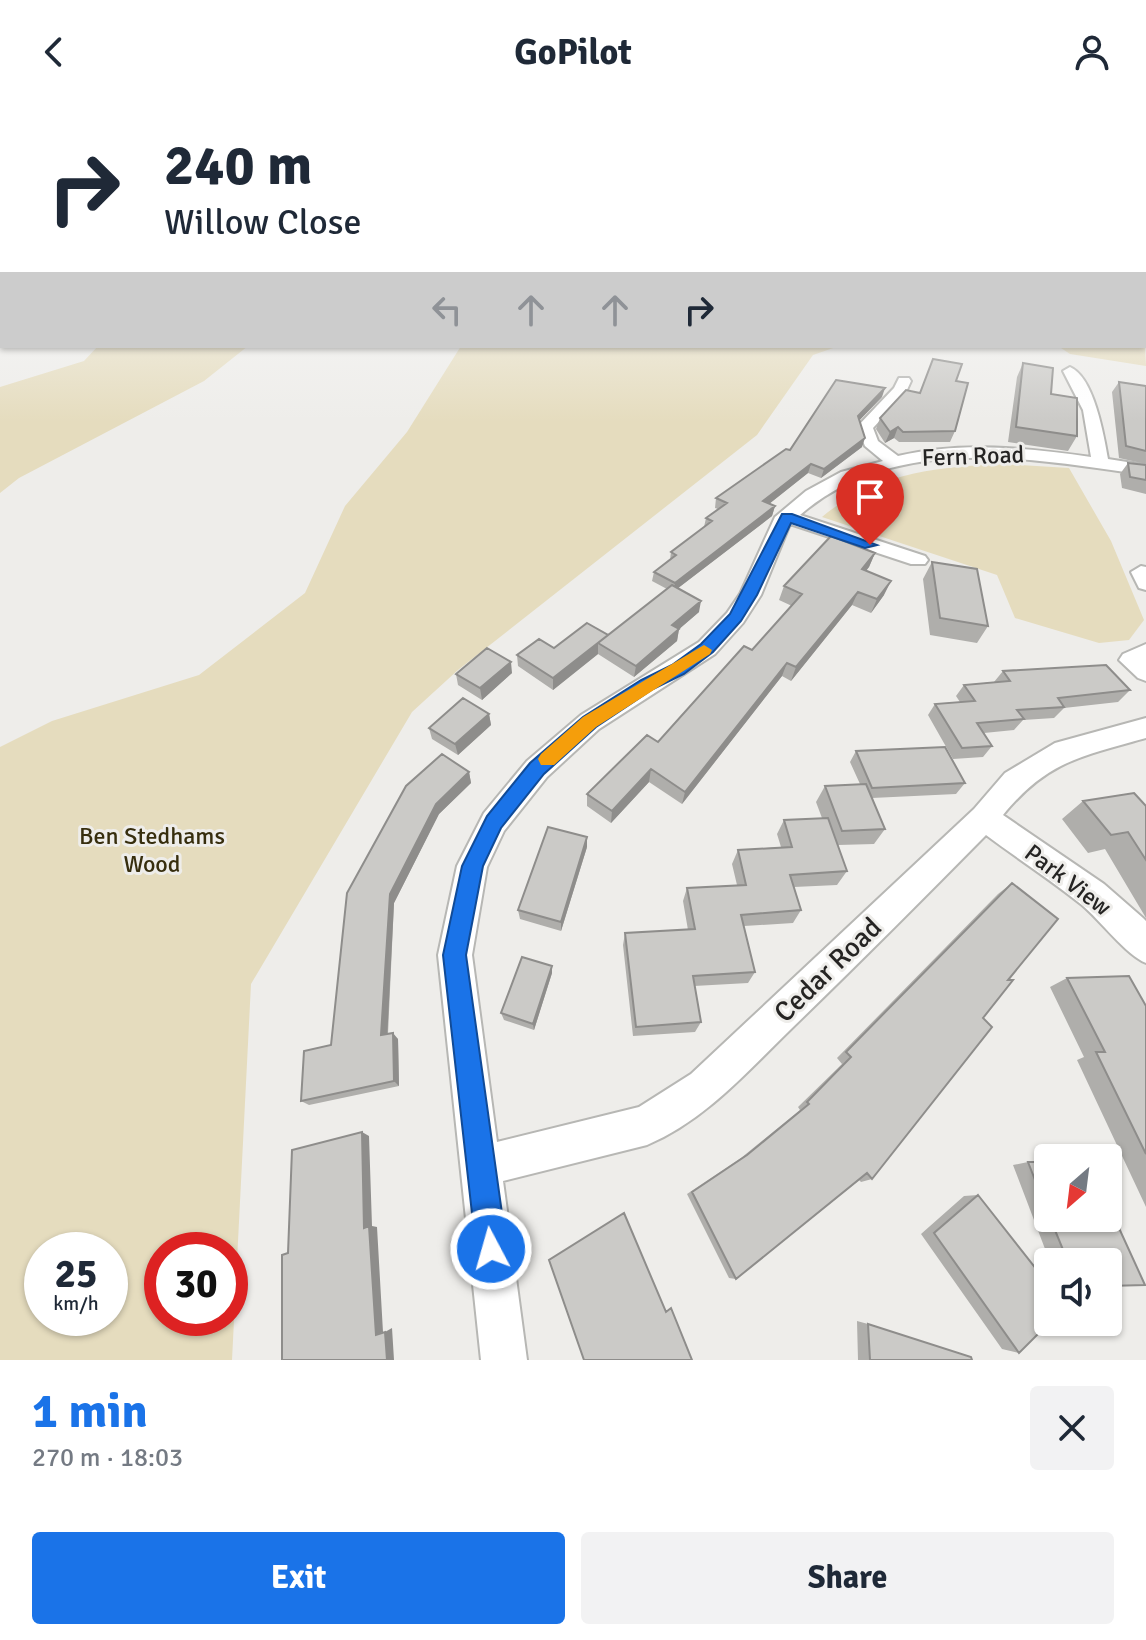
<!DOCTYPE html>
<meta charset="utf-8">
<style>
:root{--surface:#fff;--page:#f2f2f3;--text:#1f2937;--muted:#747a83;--accent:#1a73e8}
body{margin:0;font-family:Signika,sans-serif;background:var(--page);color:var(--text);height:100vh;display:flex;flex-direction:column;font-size:30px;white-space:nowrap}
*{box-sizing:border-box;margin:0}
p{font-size:26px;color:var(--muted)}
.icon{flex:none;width:44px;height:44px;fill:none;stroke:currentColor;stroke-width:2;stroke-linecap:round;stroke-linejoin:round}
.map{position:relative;height:1256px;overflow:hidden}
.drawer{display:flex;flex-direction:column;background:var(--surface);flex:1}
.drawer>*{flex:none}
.hud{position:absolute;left:0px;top:0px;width:1146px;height:244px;box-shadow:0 2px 6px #0004;background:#fff;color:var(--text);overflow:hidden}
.needle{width:52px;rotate:208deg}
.tools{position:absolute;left:1034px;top:1040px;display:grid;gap:16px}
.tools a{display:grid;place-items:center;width:88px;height:88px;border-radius:8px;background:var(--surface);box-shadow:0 2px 6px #0004;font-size:40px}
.speed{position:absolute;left:24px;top:1128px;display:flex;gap:16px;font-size:40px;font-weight:700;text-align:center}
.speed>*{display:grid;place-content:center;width:104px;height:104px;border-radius:50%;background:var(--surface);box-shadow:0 2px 6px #0004;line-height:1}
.speed small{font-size:20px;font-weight:400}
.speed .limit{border:12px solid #d22;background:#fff;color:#111}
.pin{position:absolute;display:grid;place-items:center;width:68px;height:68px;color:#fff;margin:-82px -34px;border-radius:50% 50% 50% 0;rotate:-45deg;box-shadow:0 0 8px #0007}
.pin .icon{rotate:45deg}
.me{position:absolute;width:88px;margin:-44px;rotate:354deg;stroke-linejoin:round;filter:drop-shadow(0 0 6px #0008)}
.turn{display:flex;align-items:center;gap:28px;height:168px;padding:0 32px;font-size:36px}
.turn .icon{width:104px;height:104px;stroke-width:2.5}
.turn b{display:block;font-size:56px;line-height:68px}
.lanes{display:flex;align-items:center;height:76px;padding:0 32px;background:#0003;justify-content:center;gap:40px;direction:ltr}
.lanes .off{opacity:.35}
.round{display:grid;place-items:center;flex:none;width:84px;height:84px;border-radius:8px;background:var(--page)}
.summary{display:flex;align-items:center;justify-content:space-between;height:136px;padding:0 32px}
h1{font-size:48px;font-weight:700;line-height:60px;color:var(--accent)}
.primary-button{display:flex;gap:16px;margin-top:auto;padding:16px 32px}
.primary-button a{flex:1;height:92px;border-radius:8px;background:var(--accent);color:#fff;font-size:32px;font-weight:700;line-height:92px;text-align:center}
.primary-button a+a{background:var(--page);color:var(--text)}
header{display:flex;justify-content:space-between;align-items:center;height:104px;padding:0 32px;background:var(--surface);font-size:36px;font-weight:700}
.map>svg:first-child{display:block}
.green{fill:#e5dcbe;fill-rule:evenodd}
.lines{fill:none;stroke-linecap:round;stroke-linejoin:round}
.minor-casing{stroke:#b7b7b4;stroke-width:4}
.minor{fill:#fff;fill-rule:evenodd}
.wall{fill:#afaeab}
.shaded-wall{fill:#8e8d8b}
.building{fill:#cbcac7;stroke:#8e8d8b;stroke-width:2}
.route{fill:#1a73e8;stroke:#114b97;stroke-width:2}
.slow{fill:#f59e0b}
.labels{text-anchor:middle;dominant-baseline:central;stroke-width:6;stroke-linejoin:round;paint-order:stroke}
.street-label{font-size:24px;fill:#252423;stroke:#eeedea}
.park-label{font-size:24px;fill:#372e0e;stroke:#eeedea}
.near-street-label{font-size:28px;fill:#252423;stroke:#eeedea}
</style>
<header><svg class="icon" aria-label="back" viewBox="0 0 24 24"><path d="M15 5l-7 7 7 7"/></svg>GoPilot<svg class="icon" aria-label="person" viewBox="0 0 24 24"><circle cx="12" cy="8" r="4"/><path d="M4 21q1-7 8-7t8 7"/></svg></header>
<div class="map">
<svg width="1146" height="1256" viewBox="0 0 1146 1256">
<rect width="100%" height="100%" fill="#eeedea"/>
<path class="green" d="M1144 219 1146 262 1070 250 1058 242H1144Z
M98 242H248L204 277 19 374 0 389V283L84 257Z
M461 242H839L813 251 757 331 458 566 412 608 251 880 232 1256H0V643L52 617 199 571 305 489 345 402 407 328ZM42 1146H110V1214H42ZM162 1146H230V1214H162Z
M1006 360 1069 364 1111 437 1144 516 1129 536 1099 539 1015 514 997 471 822 413C874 369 940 362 1006 360Z"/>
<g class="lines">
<defs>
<path id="minor" d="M1070 263C1094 273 1104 332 1108 355L1146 361V371C1033 355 895 328 800 411L925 452 928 456 925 460H911L790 420 761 491 743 519 715 550 599 625 547 673 504 727 487 763 472 851 497 1038 639 1003 691 970 974 705 1005 669 1055 639 1146 614V634C1082 652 1047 657 1003 711L1104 780 1143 814 1146 817V859C1126 851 1101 817 1082 801 1051 776 1018 755 986 731 921 797 856 862 790 926 747 968 704 1017 647 1041L503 1077 527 1256H481L438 851 457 762 484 709 527 657 581 611 699 538 727 509 740 490 775 413 806 387 841 368 883 357 865 342 857 323 894 284 899 274H909L911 277 906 288 873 324 878 337 898 352C962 337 1027 344 1091 353L1083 306 1063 267Z
M1141 462 1146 463V486L1139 484 1131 468Z
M1146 540V577L1138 574 1119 556 1123 550Z"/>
</defs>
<use href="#minor" class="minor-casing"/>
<use href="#minor" class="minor"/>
</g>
<path class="wall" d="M1023 259 1051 290 1077 332 1068 347 1008 338 1017 273Z
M956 277 955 327 950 338H899L894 334 885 339 876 325 880 314 919 289Z
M1119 278 1146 282V360L1119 354 1112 288Z
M882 293 859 316 862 343 821 374 808 369 769 400 775 402 772 412 678 484 699 508 679 525 677 537 634 573 598 550 553 586 518 562 517 551 554 544 608 531 667 485 652 477 654 468 670 456 671 448 704 423 706 414 718 405 715 404 716 394 790 346Z
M1128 359 1146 361V390L1122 384 1120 370Z
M875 449 869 463 866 467 884 491 871 509 852 501 791 577 782 572 682 700 649 678 611 719 587 702V690L658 638 752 546 792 502 779 496 784 482Z
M932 458 988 522 977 539 930 531 923 475Z
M1003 567 1130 586 1118 598 1064 604 1054 614 1023 616 1014 626 984 629 992 642 983 653 953 655 928 611 935 600 960 598 956 592 964 581 994 578Z
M512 569 482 596 458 581 456 570Z
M489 610 491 621 458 651 432 635 429 624Z
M856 647 965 679 956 690 872 694 885 725 874 740 838 741 847 767 837 781 794 783 801 806 793 819 744 822 755 868 748 879 694 882 701 918 695 928 633 932 623 841 625 829 688 826 683 797 687 784 737 781 732 760 738 746 781 743 777 730 784 716 822 714 816 698 825 682 860 680 850 658Z
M469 668 471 679 439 710 394 799 388 930 398 935 399 982 309 1001 301 997 331 941 406 682Z
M1083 697 1146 702V814L1105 745 1088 749 1062 715Z
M587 743 561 827 520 815 518 806Z
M1012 779 1008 876 872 1075 861 1078 859 1076 736 1175 729 1174 687 1090 741 1054 800 1006 798 1003 842 960 837 954 998 790Z
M552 862V869L534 926 504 916 501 909Z
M1067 874 1146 902V1103L1077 956 1084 953 1050 883Z
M1028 1058H1048V1114H1108V1158H1050L1013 1061Z
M978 1091 1019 1249 1002 1245 921 1130 964 1092Z
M857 1217 868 1220 972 1256H858Z"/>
<path class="shaded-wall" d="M885 284 882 293 855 321 858 312Z
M898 323 894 334 885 339 890 328Z
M865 334 862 343 821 374 824 365Z
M811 360 808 369 760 407 763 397Z
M775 402 772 412 673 488 675 479Z
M875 449 869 463 856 479 862 465Z
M891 477 884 491 871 509 877 495Z
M858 488 852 501 791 577 796 563Z
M701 497 699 508 670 533 672 521Z
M679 525 677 537 634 573 636 562Z
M598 539V550L553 586V574Z
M511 558 512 569 482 596 480 584Z
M787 559 782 572 682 700 685 688Z
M489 610 491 621 458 651 455 640Z
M651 665 649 678 611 719 612 707Z
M469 668 471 679 439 710 394 799 387 937 381 931 390 790 436 700Z
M587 733V743L561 827V818Z
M552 862V869L534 926 533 920Z
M393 929 398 935 399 982 394 977Z
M362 1028 369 1032 372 1122 377 1123 383 1228 376 1231 364 1124Z
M392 1224 394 1256H387L385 1228Z"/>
<path class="building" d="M933 255 962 260 956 277 968 279 955 327 903 328 898 323 890 328 880 314 906 286 920 289Z
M1023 259 1053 264 1051 290 1077 294V332L1016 323Z
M836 276 885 284 858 312 865 334 824 365 811 360 763 397 775 402 675 479 654 468 676 451 671 448 712 417 706 414 727 399 716 394 786 345 790 346Z
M1119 278 1146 282V347L1126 342Z
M1128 359 1146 361V376L1130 373Z
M831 432 875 449 862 465 891 477 877 495 858 488 796 563 787 559 685 688 651 665 612 707 587 690 647 631 658 638 744 542 752 546 802 490 784 482Z
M932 458 977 465 988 522 940 514Z
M672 481 701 497 672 521 679 525 636 562 598 539Z
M587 519 608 531 553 574 517 551 539 535 554 544Z
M487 544 511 558 480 584 456 570Z
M1106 561 1130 586 1058 594 1064 603 1017 606 1024 615 977 619 992 642 962 644 935 600 975 597 964 581 1010 577 1003 567Z
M463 594 489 610 455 640 429 624Z
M945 643 965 679 872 684 856 647Z
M442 650 469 668 436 700 390 790 381 931 393 929 394 977 301 997 304 947 331 941 347 789 406 682Z
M866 680 885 725 842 727 825 682Z
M1134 689 1146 702V756L1128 728 1111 731 1083 697Z
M828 714 847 767 790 771 801 806 741 811 755 868 693 872 701 918 636 923 625 829 695 825 687 784 746 781 738 746 792 743 784 716Z
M548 723 587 733 561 818 518 806Z
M1012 779 1058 815 1008 876H1013L983 914 992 923 872 1075 867 1069 736 1175 692 1088 747 1051 809 1000 807 998 851 953 846 948Z
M522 853 552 862 533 920 501 909Z
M1129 872 1146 902V1050L1096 948H1105L1067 874Z
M362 1028 364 1124 369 1122 376 1231 385 1228 387 1256H282V1151L288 1149 292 1046Z
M1028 1058H1048V1109Z
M978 1091 1048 1180V1218H1050L1019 1249 934 1129Z
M1108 1100 1145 1181 1108 1182V1158H1068L1050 1114H1108Z
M624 1109 666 1208 671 1204 692 1256H584L549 1156Z
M868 1220 971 1253 972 1256H870Z"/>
<linearGradient id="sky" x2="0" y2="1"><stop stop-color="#9ab6c6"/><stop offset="0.45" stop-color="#f7f7f6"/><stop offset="1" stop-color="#f7f7f6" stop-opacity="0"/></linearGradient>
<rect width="1146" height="318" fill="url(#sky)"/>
<path class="route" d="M782 410H792L877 441 865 444 791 419 757 491 741 517 713 548 684 570 653 585 596 623 544 670 501 724 483 762 466 851 507 1145 502 1156 491 1160 481 1156 476 1145 443 851 462 762 487 712 530 659 583 613 641 576 672 561 701 540 730 510Z"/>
<path class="slow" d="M704 541 712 546 710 550 596 623 554 661H541L538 655 541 650 583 613Z"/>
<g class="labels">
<g class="street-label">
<text transform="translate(973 352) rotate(-2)">Fern Road</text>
<text transform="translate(1068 776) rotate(37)">Park View</text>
</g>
<g class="park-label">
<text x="152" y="732">Ben Stedhams<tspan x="152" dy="28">Wood</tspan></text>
</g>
<g class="near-street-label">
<text transform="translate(828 866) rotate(-44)">Cedar Road</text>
</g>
</g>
</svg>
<div class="tools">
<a><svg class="needle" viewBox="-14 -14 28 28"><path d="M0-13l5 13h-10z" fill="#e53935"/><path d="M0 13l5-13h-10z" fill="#747a83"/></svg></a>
<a><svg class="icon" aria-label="sound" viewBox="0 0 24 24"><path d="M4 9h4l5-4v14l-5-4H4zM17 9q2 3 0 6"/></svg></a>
</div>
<div class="speed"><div>25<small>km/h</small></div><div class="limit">30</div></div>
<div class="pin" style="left:870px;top:441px;background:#d93025"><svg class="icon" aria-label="arrive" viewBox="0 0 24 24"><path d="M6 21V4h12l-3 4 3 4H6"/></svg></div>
<svg class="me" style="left:491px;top:1145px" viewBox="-20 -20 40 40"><circle r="17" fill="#1a73e8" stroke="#fff" stroke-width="3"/><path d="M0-11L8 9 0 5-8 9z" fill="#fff"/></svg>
<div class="hud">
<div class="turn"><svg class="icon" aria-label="right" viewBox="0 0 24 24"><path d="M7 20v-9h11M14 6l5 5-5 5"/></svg><div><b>240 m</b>Willow Close</div></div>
<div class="lanes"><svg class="icon off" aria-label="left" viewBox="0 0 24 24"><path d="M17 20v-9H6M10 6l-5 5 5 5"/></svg><svg class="icon off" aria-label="ahead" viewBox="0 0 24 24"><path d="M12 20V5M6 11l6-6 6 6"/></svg><svg class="icon off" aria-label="ahead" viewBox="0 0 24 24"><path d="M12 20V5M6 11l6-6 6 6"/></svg><svg class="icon" aria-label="right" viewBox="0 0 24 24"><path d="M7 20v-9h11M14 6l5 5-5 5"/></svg></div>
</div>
</div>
<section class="drawer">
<div class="summary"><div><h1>1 min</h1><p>270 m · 18:03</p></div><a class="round"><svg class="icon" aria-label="close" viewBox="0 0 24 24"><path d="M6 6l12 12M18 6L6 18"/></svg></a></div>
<div class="primary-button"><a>Exit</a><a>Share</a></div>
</section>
